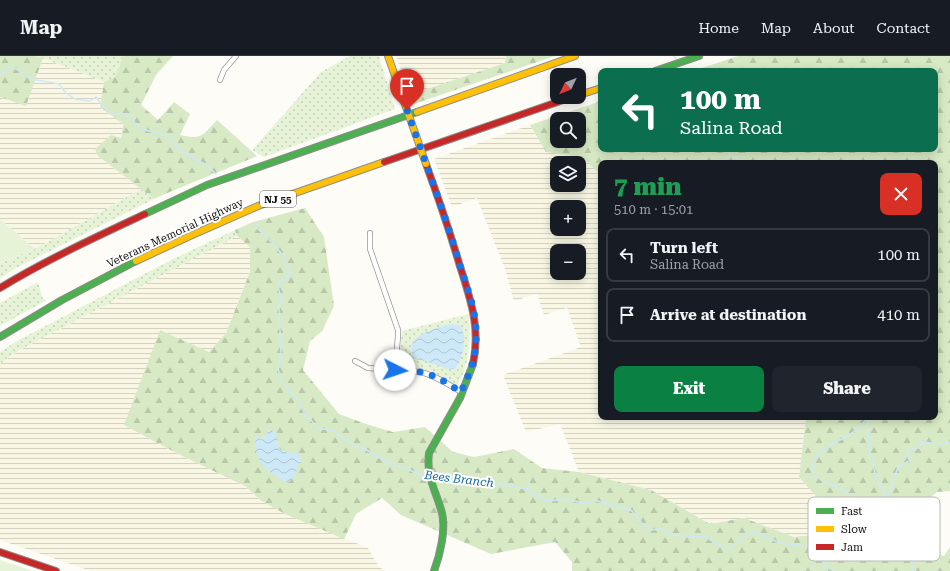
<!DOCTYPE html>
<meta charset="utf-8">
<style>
:root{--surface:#171b24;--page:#20242c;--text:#f1f3f6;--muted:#9ea1a6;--line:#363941;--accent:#0b8043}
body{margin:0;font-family:"Roboto Serif",serif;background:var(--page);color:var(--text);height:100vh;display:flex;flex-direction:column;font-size:15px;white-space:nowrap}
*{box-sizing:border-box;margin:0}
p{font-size:13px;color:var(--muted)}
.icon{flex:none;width:22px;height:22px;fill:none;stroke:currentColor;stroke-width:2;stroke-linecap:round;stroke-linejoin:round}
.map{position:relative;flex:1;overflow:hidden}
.drawer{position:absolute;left:598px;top:104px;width:340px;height:260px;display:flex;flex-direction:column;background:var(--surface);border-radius:8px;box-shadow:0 2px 10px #0003}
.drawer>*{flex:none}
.hud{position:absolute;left:598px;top:12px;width:340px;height:84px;border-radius:8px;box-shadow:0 2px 10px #0003;background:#0b6e4f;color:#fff;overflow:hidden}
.needle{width:26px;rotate:227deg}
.controls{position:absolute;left:550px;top:12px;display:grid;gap:8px}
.controls a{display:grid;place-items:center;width:36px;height:36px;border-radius:8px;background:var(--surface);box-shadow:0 2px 10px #0003;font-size:20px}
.pin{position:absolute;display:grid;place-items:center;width:34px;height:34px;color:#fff;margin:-41px -17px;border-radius:50% 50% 50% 0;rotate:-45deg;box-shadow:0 0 4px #0007}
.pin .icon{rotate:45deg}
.me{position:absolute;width:44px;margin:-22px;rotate:94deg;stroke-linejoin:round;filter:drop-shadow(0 0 3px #0008)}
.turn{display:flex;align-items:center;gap:14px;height:84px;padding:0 16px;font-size:18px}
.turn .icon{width:52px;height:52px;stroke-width:2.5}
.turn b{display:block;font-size:28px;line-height:34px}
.round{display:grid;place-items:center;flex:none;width:42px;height:42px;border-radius:8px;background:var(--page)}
.summary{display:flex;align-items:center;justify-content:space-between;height:68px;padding:0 16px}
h1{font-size:24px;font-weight:800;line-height:30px;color:#1e9e55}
.button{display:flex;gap:8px;margin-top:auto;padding:8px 16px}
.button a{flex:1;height:46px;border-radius:8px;background:var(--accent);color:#fff;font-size:16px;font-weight:800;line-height:46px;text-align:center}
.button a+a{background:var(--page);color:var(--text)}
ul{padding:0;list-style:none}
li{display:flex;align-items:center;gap:12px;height:54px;margin:0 8px 6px;padding:0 8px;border:2px solid var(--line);border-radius:8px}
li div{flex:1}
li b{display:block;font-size:15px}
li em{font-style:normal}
header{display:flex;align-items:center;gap:24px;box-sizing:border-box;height:56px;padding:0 20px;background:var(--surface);border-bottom:1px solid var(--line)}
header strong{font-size:19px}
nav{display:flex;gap:22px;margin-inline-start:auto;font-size:14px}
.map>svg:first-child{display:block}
.farmland{fill:url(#farmland-rules);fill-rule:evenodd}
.grass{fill:url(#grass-dots)}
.forest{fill:url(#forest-firs);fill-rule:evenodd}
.park{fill:#e7f3d7}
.water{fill:url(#water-waves)}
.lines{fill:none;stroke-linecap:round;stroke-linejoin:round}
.stream{stroke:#cde8f7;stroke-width:1.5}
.street-casing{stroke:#979795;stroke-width:6}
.fast-casing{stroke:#8e8d8b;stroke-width:8}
.slow-casing{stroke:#8e8d8b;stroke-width:8}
.jam-casing{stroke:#8e8d8b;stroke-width:8}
.street{stroke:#fffffe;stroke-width:4.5}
.fast{stroke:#4caf50;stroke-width:6}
.slow{stroke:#ffc107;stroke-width:6}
.jam{stroke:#c62828;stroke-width:6}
.slow-bridge-casing{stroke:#8e8d8b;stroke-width:8;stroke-linecap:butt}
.slow-bridge{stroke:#ffc107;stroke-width:6}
.route{stroke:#1a73e8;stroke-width:7;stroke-dasharray:0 12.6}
.labels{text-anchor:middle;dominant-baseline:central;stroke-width:4;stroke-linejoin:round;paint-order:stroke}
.shield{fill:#fff;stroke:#585858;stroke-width:1}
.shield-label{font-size:10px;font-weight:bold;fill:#111}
.street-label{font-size:11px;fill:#111;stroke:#fff}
.water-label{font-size:12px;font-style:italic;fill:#1768a6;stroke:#fff}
.key{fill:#fff;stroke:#b8b8b8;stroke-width:1}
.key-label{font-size:11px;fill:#111}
</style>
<header>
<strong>Map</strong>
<nav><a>Home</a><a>Map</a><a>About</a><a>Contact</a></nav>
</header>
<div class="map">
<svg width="950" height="515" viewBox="0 0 950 515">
<defs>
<pattern id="farmland-rules" width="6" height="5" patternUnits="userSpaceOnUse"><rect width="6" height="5" fill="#f9f7e4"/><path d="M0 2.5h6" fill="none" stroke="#d4d3c3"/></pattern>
<pattern id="grass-dots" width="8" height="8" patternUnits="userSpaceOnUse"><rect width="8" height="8" fill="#e7f3d7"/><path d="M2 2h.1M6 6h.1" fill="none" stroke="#c5cfb8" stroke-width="1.8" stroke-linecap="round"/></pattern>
<pattern id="forest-firs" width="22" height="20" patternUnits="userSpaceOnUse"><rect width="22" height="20" fill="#d8eac5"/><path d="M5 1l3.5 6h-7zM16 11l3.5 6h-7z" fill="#b8c8a8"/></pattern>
<pattern id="water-waves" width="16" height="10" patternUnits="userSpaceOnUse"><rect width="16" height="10" fill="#cde8f7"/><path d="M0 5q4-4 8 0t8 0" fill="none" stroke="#afc6d3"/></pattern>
</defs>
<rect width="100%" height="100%" fill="#fdfcf7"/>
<path class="farmland" d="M396 0H506L505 7 410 39Z
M43 2 104 26 100 51 123 68 121 82 98 100 141 133 35 193 0 163V41L26 49Z
M530 69 546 96 582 101 601 119V361H806L799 421 848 475 794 481 744 462 710 468 651 434 579 416 560 368 526 376 503 319 581 291 567 252 544 259 537 238 514 245 505 213 477 142 452 151 434 103ZM557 107H579V129H557ZM557 151H579V173H557ZM557 195H579V217H557Z
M237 180 250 191V216L226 277 209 296 124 369 178 398 245 430 260 444 285 458 368 492 379 511 386 515H91L0 484V308L18 295Z"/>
<path class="grass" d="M34 0H123L115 21 104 26 43 2Z
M350 0H379L395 53 264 101 252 94 321 16Z
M141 133 154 143 16 212 0 222V207L35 193Z
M235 174 237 180 18 295 0 308V296L17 285 173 203Z
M38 226 43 243 47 244 0 270V247Z
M469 258C470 281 471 307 458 328H454L428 314 402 310 399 307 402 275Z"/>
<path class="forest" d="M0 0H34L43 2 26 50 0 41Z
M123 0H173L156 19 141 49 158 64 174 46 190 58 180 79C202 84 202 80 217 64L257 100 172 135 154 143 98 100 95 93 111 79 121 82 123 68 100 51 104 26 115 21Z
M506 0H555L414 48 415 37 505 7Z
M738 0H950V435L937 436 926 445 930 452 926 480 931 496 944 500 950 491V515H572V506L555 486 491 498 401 459 382 442 356 458 344 483 285 458 260 444 245 430 178 398 124 369 160 274 209 296 226 277 250 216V191L237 180 235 174 253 166 305 152 324 181 334 250 322 275 310 285 303 314 339 358 366 368 393 376 425 371 453 396 474 401 514 393 542 412 579 416 651 434 710 468 744 462 794 481 847 475 799 421 806 361H935V107H601V119L582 101 546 96 530 69 601 45V93H935V15H693ZM557 63H579V85H557Z"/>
<path class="park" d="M0 163 35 193 0 207Z
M0 504 33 515H0Z"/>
<path class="water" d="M451 268 459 269C469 278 463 303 455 313H447L425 305 415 303 412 301C412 297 411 293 412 288 415 278 441 270 451 268Z
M269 374H272C281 381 276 391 281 394 290 400 297 391 302 406L298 408 296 418 289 426H284C280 422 276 420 271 417 263 412 257 401 255 392 254 388 256 383 256 379L261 384Z"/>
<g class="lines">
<path class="stream" d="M674 0 677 5
M0 18 2 17 6 12C18 9 26 22 36 24 43 25 51 26 59 28L66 37 75 43 90 45 96 41 103 51 107 55 113 57 127 59 141 73 168 80 181 96 205 108 216 118
M723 93 742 107
M750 107H758
M254 169C268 183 289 199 289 220L279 226 278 231 281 242 279 253 281 298 278 313 280 319 287 333 297 343 305 358 318 372 334 375 340 381 349 385 357 391 365 393 392 409 405 412 427 422
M867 361C860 381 824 385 813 406 810 428 834 426 846 436 852 442 855 449 861 455 871 464 882 471 891 481 898 490 904 499 912 507
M867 363 869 394 875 417 880 430 889 445
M431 423 450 421H460L526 433 541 442 549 445 565 443 583 447 596 445 612 448 618 451 628 453 632 455 641 466 650 474 661 473 672 479 705 481 709 483 724 492 732 491 748 477H756L780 487 807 490 812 494 819 502 833 515
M912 515V503L892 461 889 445V439L897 414 900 409 910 405 907 397 911 394 918 392 921 386 941 388 950 386"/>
<defs>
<path id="street" d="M220 24 224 14 236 0
M370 177V193L398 274V280L395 314
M355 305 368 312 421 316C436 320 448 328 461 336"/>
<path id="fast" d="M655 15 699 0
M145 158 207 129 417 56
M0 281 62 244 136 205
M434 515C440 499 446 474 442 457 436 435 426 421 429 397L460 342 473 308"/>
<path id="slow" d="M388 0 402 40
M579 39 601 32
M417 56 575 0
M136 205 192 179 258 150 384 106"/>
<path id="jam" d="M384 106 572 41
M426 108C438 141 449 173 459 207 470 242 481 271 473 308
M0 232C46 204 96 181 145 158
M0 496 56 515"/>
</defs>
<use href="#street" class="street-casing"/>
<use href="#fast" class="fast-casing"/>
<use href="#slow" class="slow-casing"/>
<use href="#jam" class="jam-casing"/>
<use href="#street" class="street"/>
<use href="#fast" class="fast"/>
<use href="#slow" class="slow"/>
<use href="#jam" class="jam"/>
<defs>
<path id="slow-bridge" d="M402 40 426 108"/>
</defs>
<use href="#slow-bridge" class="slow-bridge-casing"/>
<use href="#slow-bridge" class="slow-bridge"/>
</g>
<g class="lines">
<path class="route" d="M395 314C403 315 412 315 421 316 435 319 449 328 461 336 470 317 477 298 476 277 476 253 467 232 460 210 445 157 425 106 407 54"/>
</g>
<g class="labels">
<rect class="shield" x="260" y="135" width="36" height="16" rx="3"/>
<g class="shield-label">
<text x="278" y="143">NJ 55</text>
</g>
<g class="street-label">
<text transform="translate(175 177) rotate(-25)">Veterans Memorial Highway</text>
</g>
<g class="water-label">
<text transform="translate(459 423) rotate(7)">Bees Branch</text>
</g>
</g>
<rect x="808" y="441" width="132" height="64" rx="6" class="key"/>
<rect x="816" y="452" width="18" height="6" fill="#4caf50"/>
<rect x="816" y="470" width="18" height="6" fill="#ffc107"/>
<rect x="816" y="488" width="18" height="6" fill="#c62828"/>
<g class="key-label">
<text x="841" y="459">Fast</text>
<text x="841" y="477">Slow</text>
<text x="841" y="495">Jam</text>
</g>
</svg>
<div class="controls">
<a><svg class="needle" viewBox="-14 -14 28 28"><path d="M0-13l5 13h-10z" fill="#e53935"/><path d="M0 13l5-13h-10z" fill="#9ea1a6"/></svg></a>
<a><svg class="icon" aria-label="search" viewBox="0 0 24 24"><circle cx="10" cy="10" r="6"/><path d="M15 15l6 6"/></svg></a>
<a><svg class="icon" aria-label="layers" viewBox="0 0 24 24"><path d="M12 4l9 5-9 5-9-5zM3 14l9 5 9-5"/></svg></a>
<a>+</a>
<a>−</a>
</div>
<div class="pin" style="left:407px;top:54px;background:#d93025"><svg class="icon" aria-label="arrive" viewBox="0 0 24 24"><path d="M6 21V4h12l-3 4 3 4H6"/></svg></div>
<svg class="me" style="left:395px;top:314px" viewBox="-20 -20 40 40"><circle r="19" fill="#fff"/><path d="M0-13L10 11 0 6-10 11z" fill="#1a73e8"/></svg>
<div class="hud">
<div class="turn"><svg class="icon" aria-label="left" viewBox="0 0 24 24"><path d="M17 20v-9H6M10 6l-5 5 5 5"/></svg><div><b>100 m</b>Salina Road</div></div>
</div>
<section class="drawer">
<div class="summary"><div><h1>7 min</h1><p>510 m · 15:01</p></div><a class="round" style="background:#d93025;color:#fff"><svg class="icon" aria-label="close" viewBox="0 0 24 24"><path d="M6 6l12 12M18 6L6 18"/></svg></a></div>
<ul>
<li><svg class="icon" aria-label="left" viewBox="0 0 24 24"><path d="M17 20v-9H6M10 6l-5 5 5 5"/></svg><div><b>Turn left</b><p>Salina Road</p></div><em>100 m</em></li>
<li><svg class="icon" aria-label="arrive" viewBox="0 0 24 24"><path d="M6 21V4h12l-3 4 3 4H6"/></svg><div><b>Arrive at destination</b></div><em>410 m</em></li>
</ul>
<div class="button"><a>Exit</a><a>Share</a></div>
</section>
</div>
